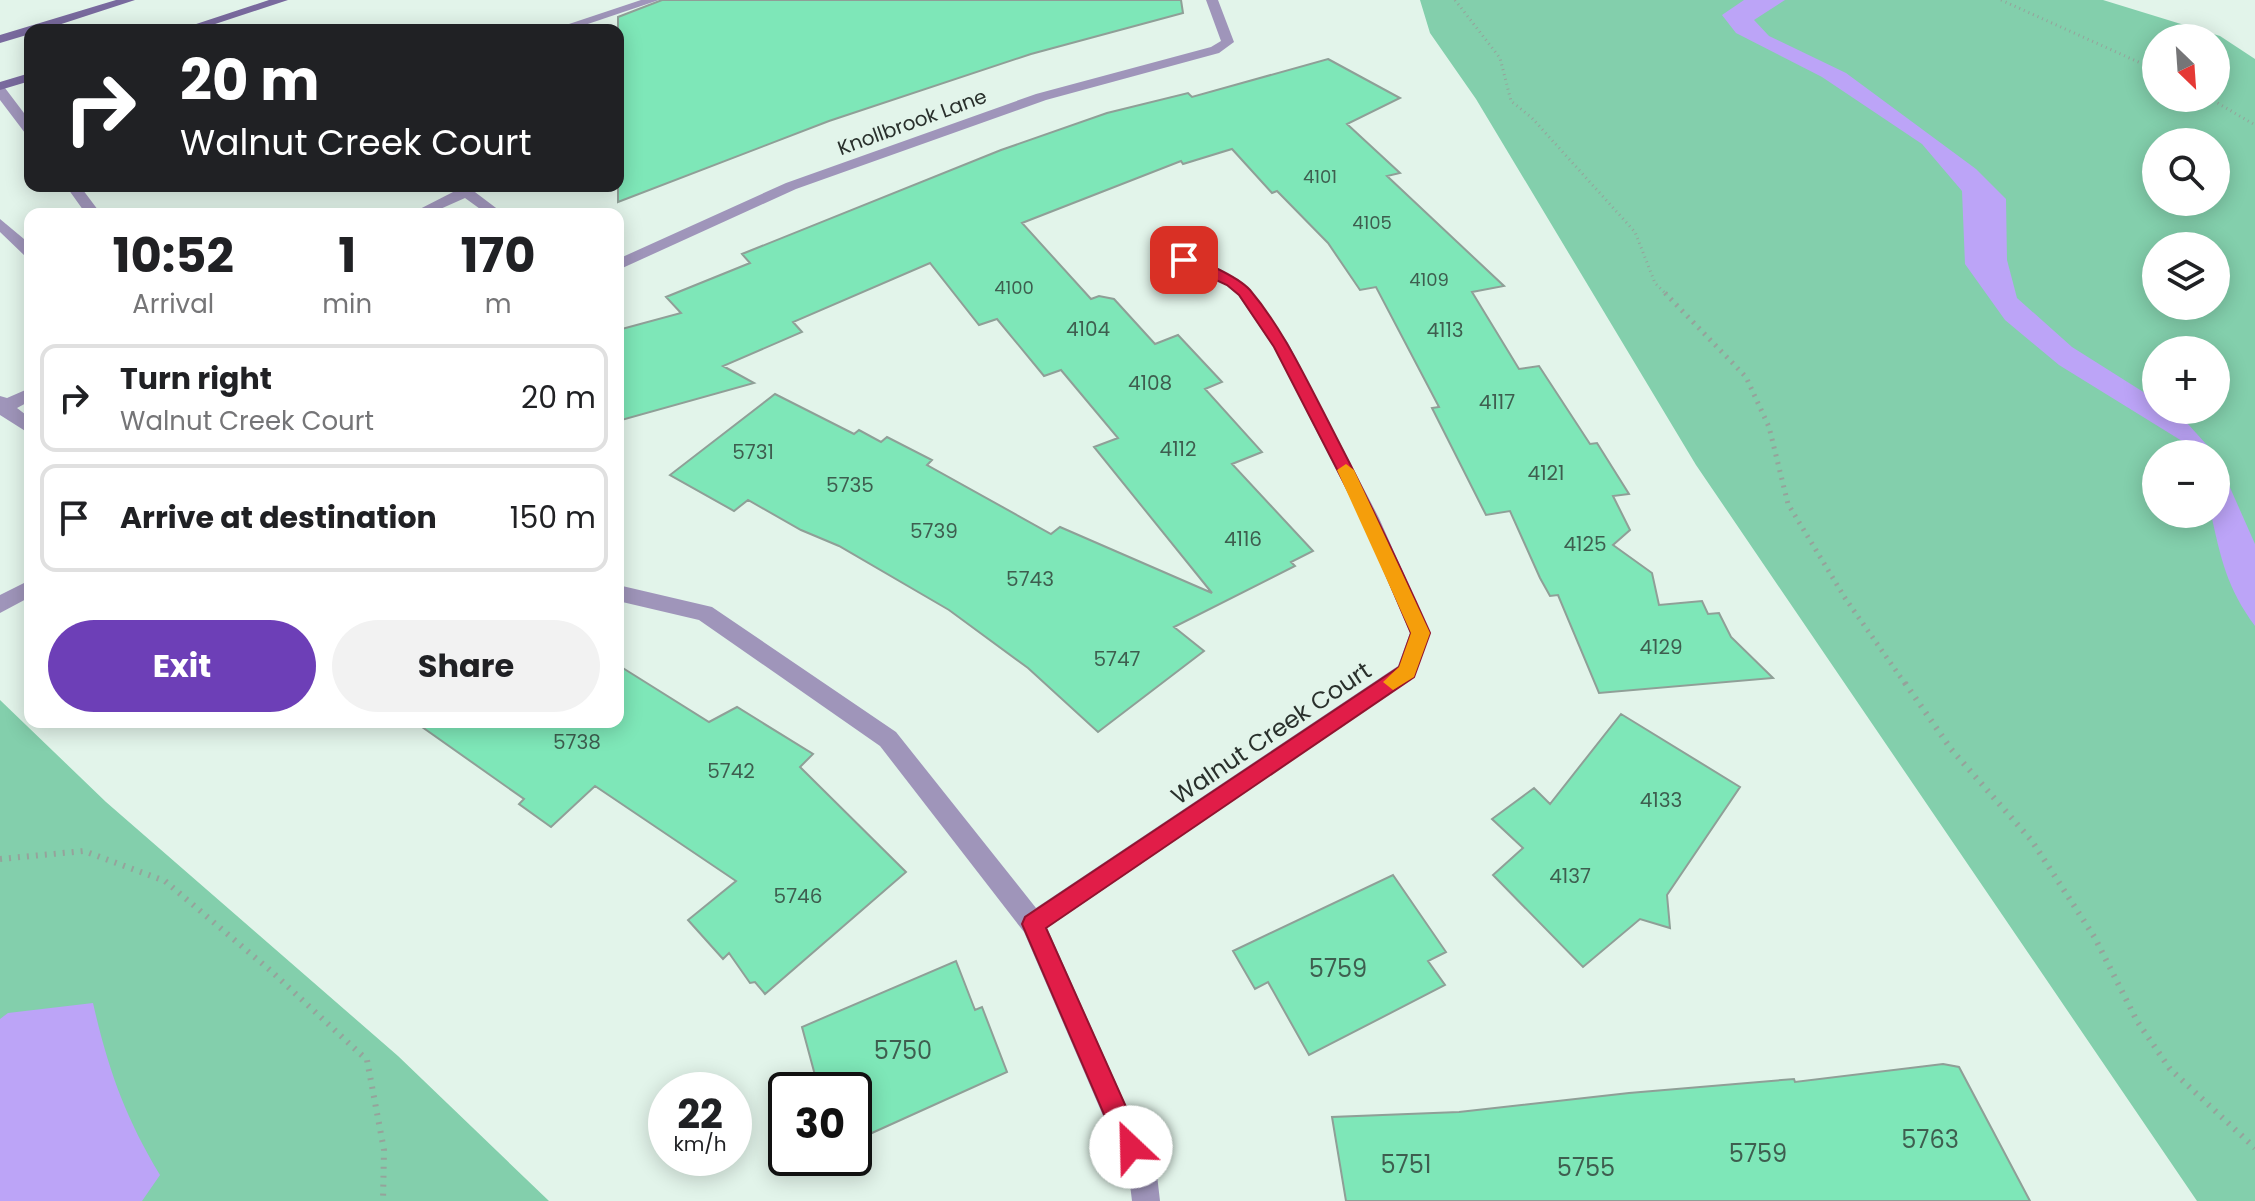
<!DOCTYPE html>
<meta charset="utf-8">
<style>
:root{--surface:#fff;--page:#f2f2f2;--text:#202124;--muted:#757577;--line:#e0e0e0;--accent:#6d3fb7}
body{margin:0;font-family:Poppins,sans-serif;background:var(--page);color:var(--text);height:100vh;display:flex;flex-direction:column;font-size:30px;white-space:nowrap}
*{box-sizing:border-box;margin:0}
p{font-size:26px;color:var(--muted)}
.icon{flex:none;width:44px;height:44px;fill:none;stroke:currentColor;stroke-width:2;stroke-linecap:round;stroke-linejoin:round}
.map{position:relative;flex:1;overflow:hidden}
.sheet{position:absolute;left:24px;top:208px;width:600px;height:520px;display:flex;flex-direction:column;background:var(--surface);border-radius:16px;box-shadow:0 4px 20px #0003}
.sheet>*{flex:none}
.banner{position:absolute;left:24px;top:24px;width:600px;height:168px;border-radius:16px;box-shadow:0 4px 20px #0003;background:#202124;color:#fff;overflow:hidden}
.needle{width:52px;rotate:155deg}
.controls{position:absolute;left:2142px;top:24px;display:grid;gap:16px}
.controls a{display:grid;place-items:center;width:88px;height:88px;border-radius:50%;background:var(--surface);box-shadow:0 4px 20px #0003;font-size:40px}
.speed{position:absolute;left:648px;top:1072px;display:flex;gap:16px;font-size:40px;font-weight:700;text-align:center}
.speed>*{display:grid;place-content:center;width:104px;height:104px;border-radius:50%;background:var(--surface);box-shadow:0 4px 20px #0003;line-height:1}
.speed small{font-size:20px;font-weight:400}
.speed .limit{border:4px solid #111;border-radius:12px;background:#fff;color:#111}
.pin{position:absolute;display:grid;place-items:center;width:68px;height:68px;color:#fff;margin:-34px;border-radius:16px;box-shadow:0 4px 12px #0006}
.me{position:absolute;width:88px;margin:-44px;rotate:336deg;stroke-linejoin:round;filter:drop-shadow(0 0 6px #0008)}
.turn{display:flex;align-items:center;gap:28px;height:168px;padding:0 24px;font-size:36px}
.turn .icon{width:104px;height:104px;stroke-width:2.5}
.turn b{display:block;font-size:56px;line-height:68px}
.eta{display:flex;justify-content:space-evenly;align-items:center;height:136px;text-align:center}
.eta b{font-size:48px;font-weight:700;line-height:56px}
.action{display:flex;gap:16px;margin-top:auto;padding:16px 24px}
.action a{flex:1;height:92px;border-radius:48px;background:var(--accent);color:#fff;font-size:32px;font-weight:700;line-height:92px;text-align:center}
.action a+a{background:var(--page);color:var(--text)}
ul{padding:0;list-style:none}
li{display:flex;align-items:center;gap:24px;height:108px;margin:0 16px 12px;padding:0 8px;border:4px solid var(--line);border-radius:16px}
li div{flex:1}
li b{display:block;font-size:30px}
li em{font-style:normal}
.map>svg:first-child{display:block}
.green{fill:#83cfac;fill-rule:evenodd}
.water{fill:#bca4f7}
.building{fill:#7ee7b8;stroke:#8f9f97;stroke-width:2}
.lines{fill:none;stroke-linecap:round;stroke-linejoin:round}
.path-far2{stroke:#95a39b;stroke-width:3;stroke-dasharray:1 4;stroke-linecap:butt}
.path-far1{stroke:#95a39b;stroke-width:5;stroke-dasharray:2 6;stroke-linecap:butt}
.path{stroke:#95a39b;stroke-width:6;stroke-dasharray:2 7;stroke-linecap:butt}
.service{fill:#9f95ba;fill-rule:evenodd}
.minor{fill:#9f95ba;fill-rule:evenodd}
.secondary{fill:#796a9e;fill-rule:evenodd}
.route{fill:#e11d48;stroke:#92132f;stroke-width:2}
.slow{fill:#f59e0b}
.labels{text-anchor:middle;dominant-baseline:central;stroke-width:6;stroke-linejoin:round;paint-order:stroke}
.far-number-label{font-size:18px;fill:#3e5e4f}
.far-street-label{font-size:20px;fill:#29302c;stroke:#e2f4ea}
.number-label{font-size:20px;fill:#3e5e4f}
.street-label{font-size:24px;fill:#29302c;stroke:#e2f4ea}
.near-number-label{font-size:24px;fill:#3e5e4f}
</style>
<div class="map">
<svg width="2255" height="1201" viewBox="0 0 2255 1201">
<rect width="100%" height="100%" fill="#e2f4ea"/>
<path class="green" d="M1420 0H2103L2220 36 2255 59V1201H2197L1696 465 1476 99 1430 33ZM2156 38H2216V98H2156ZM2156 142H2216V202H2156ZM2156 246H2216V306H2156ZM2156 350H2216V410H2156ZM2156 454H2216V514H2156Z
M0 700 106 802 398 1056 549 1201H0Z"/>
<path class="water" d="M1744 0H1785L1754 20 1769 36 1846 73 1976 169 2006 199 2007 260 2017 298 2072 347 2156 400V410L2178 413 2215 454H2188L2182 441 2059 365 2005 320 1965 264 1962 191 1922 144 1822 77 1736 33 1722 15Z
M2216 456 2255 544V626C2227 588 2221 559 2211 514H2216Z
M93 1003C108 1069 125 1117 160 1175L142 1201H0V1019L8 1013Z"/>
<path class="building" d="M662 0H1181L1183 13 1031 54 829 121 618 202V17Z
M1328 59 1400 98 1347 124 1400 173 1387 176 1504 286 1472 292 1519 369 1539 366 1590 444 1597 443 1629 494 1613 496 1630 530 1613 545 1652 573 1659 605 1702 601 1708 614 1719 613 1731 637 1773 678 1599 693 1558 595 1550 596 1540 578 1510 511 1486 515 1432 408 1439 407 1376 287 1360 290 1328 243 1277 191 1272 193 1232 149 1183 164 1181 161 1022 223 1091 299 1099 296 1114 299 1155 344 1178 335 1222 382 1205 389 1262 452 1232 464 1313 551 1291 562 1295 566 1174 627 1204 651 1098 732 1028 668 949 610 839 546 801 530 748 500 734 511 670 475 775 394 854 434 859 430 881 442 887 437 932 460 927 465 1051 534 1060 527 1212 593 1094 447 1118 438 1061 370 1044 376 997 319 979 325 930 263 793 322 802 332 723 366 754 383 618 421V330L681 313 666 297 750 263 742 254 1001 150 1107 113 1188 93 1192 97Z
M618 665 709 722 737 707 813 754 800 767 906 872 765 994 755 982 750 983 729 953 723 959 688 920 736 881 595 786 551 827 519 804 524 799 415 722H618Z
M1621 714 1740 787 1667 895 1670 928 1640 919 1583 967 1493 875 1523 848 1492 819 1534 788 1550 804Z
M1393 875 1446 952 1428 961 1445 985 1309 1055 1268 982 1255 989 1233 951Z
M956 961 975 1010 982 1007 1007 1072 863 1137 854 1107V1090H819L802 1027Z
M1943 1064 1959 1067 2030 1201H1346L1332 1117 1459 1112 1629 1093 1794 1079 1795 1082Z"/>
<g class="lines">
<path class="path-far2" d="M1455 0 1500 58 1511 101 1532 118 1635 232 1655 283 1667 295
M2001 0 2156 70
M2209 98 2255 125"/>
<path class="path-far1" d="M1665 293 1746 377 1769 427 1788 504 1845 598 1906 685"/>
<path class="path" d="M1905 683 1951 749 2032 841 2095 938 2137 1021 2170 1069 2255 1148
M0 859 84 851 165 881 271 971 367 1060 384 1150 383 1201"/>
<path class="service" d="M30 388V401L17 408 30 418V434L0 415V396L7 398Z
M30 580V597L0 613V595Z"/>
<path class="minor" d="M641 0H659L570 30H551Z
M1206 0H1218L1234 42 1219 53 1046 100 796 189 618 270V259L786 183 1036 94 1211 47 1221 41Z
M0 87 5 88 30 121V134L25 133 0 100Z
M66 186H80L101 214H86Z
M450 186H467L504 214H487L465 198 429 214H410L455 191Z
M0 219 30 244V258L25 256 0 232Z
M1184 255 1238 279 1250 289 1288 343 1379 518 1430 633 1414 677 1047 928 1157 1175 1160 1201H1132L1129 1176 1024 932 880 746 699 620 618 601V585L712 607 896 732 1036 908 1398 666 1410 633 1361 518 1274 348 1238 295 1226 285 1179 263V257Z"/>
<path class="secondary" d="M116 0H135L43 30H30V34L0 43V35Z
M269 0H288L197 30H178Z
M30 73V81L0 90V82Z"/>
</g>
<path class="route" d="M1179 257C1195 255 1239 278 1250 290 1282 328 1303 373 1326 417 1363 488 1397 559 1430 633L1414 677 1046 928 1144 1147 1140 1156 1131 1159 1122 1156 1022 924 1025 917 1399 667 1411 633 1362 518 1274 347 1239 295 1227 285 1179 263Z"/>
<path class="slow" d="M1346 464 1354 470 1430 633 1414 677 1393 690 1383 682 1399 667 1411 633 1337 470Z"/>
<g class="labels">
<g class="far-number-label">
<text x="1320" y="176">4101</text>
<text x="1372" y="222">4105</text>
<text x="1429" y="279">4109</text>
<text x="1014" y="287">4100</text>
</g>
<g class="far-street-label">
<text transform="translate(912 122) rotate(-20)">Knollbrook Lane</text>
</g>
<g class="number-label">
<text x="1088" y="329">4104</text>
<text x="1445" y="330">4113</text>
<text x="1150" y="383">4108</text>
<text x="1497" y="402">4117</text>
<text x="1178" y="449">4112</text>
<text x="753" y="452">5731</text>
<text x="1546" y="473">4121</text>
<text x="850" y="485">5735</text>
<text x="934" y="531">5739</text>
<text x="1243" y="539">4116</text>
<text x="1585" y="544">4125</text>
<text x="1030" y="579">5743</text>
<text x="1661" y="647">4129</text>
<text x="1117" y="659">5747</text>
<text x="577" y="742">5738</text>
<text x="731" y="771">5742</text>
<text x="1661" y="800">4133</text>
<text x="1570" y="876">4137</text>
<text x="798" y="896">5746</text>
</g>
<g class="street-label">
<text transform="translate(1271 733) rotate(-34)">Walnut Creek Court</text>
</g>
<g class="near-number-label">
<text x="1338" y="968">5759</text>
<text x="903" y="1050">5750</text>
<text x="1930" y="1139">5763</text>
<text x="1758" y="1153">5759</text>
<text x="1406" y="1164">5751</text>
<text x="1586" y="1167">5755</text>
</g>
</g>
</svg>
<div class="controls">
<a><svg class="needle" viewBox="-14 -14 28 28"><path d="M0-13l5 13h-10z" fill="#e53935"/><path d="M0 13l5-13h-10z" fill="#757577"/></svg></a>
<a><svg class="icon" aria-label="search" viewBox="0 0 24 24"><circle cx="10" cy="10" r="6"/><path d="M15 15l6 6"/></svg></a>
<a><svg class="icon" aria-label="layers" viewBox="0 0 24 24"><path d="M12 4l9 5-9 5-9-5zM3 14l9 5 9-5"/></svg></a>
<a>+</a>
<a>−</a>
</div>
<div class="speed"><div>22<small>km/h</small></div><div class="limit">30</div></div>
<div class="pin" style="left:1184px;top:260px;background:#d93025"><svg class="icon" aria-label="arrive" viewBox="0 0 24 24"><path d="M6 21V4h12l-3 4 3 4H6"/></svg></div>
<svg class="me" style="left:1131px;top:1147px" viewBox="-20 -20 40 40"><circle r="19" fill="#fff"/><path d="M0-13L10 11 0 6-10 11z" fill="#e11d48"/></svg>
<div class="banner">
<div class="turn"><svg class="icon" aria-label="right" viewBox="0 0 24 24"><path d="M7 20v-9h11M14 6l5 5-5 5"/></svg><div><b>20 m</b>Walnut Creek Court</div></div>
</div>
<section class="sheet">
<div class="eta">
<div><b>10:52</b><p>Arrival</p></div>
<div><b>1</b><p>min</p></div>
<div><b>170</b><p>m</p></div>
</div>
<ul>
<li><svg class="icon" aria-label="right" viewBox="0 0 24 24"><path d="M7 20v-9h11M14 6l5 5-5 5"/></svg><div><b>Turn right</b><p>Walnut Creek Court</p></div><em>20 m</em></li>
<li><svg class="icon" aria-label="arrive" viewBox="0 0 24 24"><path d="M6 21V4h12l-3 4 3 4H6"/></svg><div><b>Arrive at destination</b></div><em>150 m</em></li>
</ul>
<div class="action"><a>Exit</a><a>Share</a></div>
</section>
</div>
